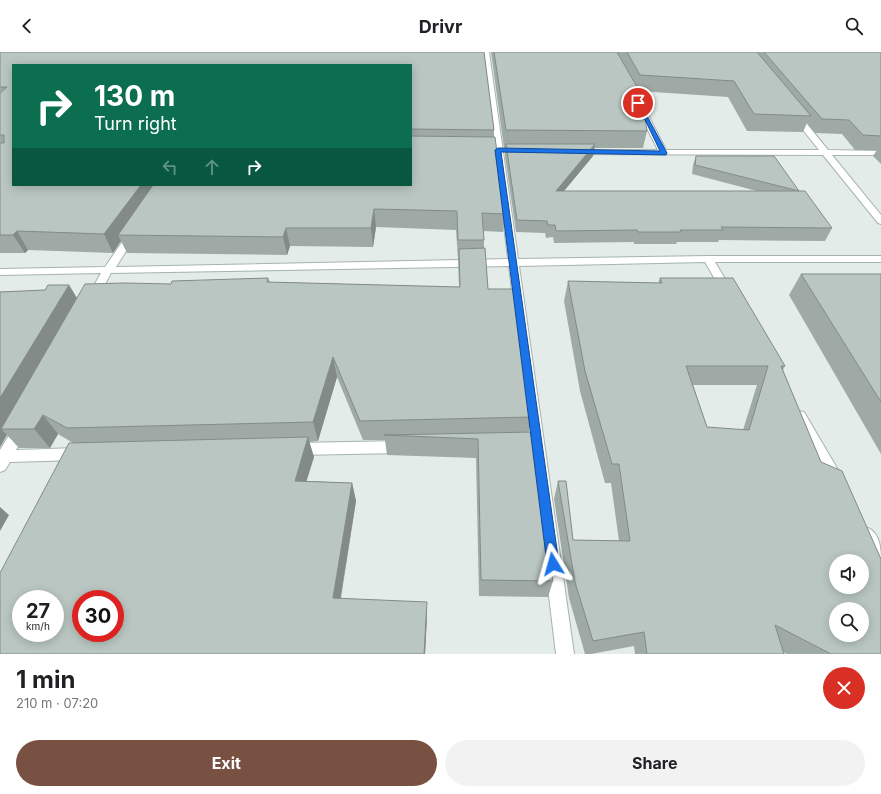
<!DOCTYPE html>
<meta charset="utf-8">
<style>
:root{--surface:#fff;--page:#f2f2f2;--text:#202124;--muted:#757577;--accent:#795142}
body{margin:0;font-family:Inter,sans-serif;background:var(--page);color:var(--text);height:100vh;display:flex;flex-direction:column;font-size:15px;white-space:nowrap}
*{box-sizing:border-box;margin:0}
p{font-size:13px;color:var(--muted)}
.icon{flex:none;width:22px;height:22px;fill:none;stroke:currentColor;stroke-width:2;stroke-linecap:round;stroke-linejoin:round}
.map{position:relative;height:602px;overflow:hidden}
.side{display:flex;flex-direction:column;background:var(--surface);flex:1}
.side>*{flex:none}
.guide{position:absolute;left:12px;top:12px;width:400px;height:122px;border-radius:0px;box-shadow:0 2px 10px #0003;background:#0b6e4f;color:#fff;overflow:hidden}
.fabs{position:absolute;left:829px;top:502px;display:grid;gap:8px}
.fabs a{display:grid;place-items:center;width:40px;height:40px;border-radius:50%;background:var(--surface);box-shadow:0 2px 10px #0003;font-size:20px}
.speed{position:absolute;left:12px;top:538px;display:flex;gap:8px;font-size:20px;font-weight:700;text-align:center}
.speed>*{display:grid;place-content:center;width:52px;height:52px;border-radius:50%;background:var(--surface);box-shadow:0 2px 10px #0003;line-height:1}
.speed small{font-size:10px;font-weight:400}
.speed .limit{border:6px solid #d22;background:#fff;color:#111}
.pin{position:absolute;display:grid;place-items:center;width:34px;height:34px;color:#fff;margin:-17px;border:2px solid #fff;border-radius:50%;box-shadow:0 1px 4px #0007}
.me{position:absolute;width:44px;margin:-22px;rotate:352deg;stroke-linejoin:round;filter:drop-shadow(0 0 3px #0008)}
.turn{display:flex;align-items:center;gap:14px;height:84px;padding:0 16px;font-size:18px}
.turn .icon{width:52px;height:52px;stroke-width:2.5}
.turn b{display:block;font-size:28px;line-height:34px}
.lanes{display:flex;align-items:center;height:38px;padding:0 16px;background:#0003;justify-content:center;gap:20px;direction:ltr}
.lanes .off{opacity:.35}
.round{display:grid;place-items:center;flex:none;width:42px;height:42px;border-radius:21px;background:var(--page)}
.overview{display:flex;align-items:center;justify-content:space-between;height:68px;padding:0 16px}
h1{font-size:24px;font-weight:700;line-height:30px}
.action{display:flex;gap:8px;margin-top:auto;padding:8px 16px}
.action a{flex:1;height:46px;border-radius:24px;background:var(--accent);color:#fff;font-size:16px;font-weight:700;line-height:46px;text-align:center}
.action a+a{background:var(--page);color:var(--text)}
header{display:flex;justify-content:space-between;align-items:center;height:52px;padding:0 16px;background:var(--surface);font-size:18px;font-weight:700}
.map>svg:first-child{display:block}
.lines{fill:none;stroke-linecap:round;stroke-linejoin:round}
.street-casing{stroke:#a6b3af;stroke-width:2}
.street{fill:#fff;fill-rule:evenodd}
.wall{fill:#9faaa6;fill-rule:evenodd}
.shaded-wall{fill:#828b87}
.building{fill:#b9c6c1;stroke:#828b87;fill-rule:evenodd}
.route{fill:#1a73e8;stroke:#114b97}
</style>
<header><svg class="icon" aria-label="back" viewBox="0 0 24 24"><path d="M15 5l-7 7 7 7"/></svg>Drivr<svg class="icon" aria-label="search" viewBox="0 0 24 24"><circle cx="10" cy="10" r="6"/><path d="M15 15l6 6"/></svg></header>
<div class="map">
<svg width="881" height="602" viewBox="0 0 881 602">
<rect width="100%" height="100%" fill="#e3ece8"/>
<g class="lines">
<defs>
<path id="street" d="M483 0H489L518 207 708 204H881V210H715L733 240 728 244 724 243 705 210 519 214 574 602H556L509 214 111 221 96 249 92 250 87 246 101 221 0 223V217L105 215 129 180 132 179 137 182 116 215 508 207Z
M635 49 642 51 666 98H819L791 63 795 61H798L828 98 881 99V103H832L881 163V172L878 171 823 103 575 102 574 100 578 98H658L634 51Z
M799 359 804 360 841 423 843 427 841 431 836 433 831 431 792 364 794 360Z
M21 371 26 372 28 376 16 398 78 396 83 398 85 402 83 406 78 408 10 410 5 418 0 420V398L16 372Z
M402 389 407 391 409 395 407 399 402 401 296 403 291 401 289 397 291 393 296 391Z
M868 476C881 482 881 499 881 513L875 510 860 483 863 478Z"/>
</defs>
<use href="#street" class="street-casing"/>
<use href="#street" class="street"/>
</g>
<path class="wall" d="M0 0H484L494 78V85L505 162 503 180 483 179 484 188V196L488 237 532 365 529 380 553 529 548 545 479 544 476 406 387 403 385 388H363L337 325 318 389 309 390 314 405 306 429 352 431 356 449 341 546 427 565 425 602 73 391 58 382 50 396H19L7 383 0 395V240L45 238 69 233 77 246 171 232 268 226 270 230 459 235 458 207 456 178 376 175 373 195 290 194 287 203 127 201 121 189 113 201 28 198 25 201H0ZM13 13H411V133H13Z
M491 0H881V112L873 104 877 98H855L842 82 815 81 807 71 803 80 747 79 728 45 639 39 647 79 643 96H595L593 104 564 139H757L692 122 693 113 696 104 799 139 832 176 825 189 719 188 718 190H677L676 192H634V190L554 191 553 185 546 186 545 181 516 180 505 104V96H504Z
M801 222H881V402L789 243Z
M660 226 785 314 783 318 881 602H787L783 600 784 602H635L634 594 591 602H585L569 546 554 447 558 429 573 488 619 489 611 431H605L580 339 564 249 568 229 658 231ZM693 333H757L743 378 707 375Z"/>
<path class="shaded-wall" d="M595 92 593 104 554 151 556 139Z
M141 133H161L118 183 121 189 113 201 104 182Z
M374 157 376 175 373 195 371 176Z
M286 176 290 194 287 203 283 185Z
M17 179 28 198 25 201 13 183Z
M69 233 81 253 1 377 7 383 0 395V346Z
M333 305 337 325 318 389 313 370Z
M43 363 58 382 50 396 34 377Z
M308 385 314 405 301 447 295 429Z
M352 431 356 449 338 561 333 546Z
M0 455 9 463 0 479Z
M427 550V565L425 602H424Z"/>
<path class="building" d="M0 0H484L494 78 411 77V13H13V133H141L104 182 17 179 13 183H0V91H4V83H0V41L7 35H0Z
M494 0H617L641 42 647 79 506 78Z
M627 0H757L811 64 754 62 734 29 640 23Z
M764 0H881V84L863 83 849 68 822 67Z
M411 84 495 85 505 162 482 161 484 188H458L457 159 374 157 371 176H286L283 185 118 183 153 133H411Z
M506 92H595L556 139H805L832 176 721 175 723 178H680L681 180H638L637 178 556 179 555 173H548L547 169 517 168Z
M696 104H774L799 139 695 113Z
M485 196 488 237H515L532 365 360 369 333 305 313 370 67 376 43 363 34 377H1L85 232 125 231 171 232 172 229 268 226 267 230 460 235 459 197Z
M801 222H881V350Z
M660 226H733L785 314H781L821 410 842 419 881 507V602H831L775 573 784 602H647L644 580 593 589 575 530 558 429H566L573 488 630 489 619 412H612L585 319 568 229 662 231ZM686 314H768L749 378 707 375ZM836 509H862V535H836ZM836 557H862V583H836Z
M48 233H69L0 346V240L45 238Z
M533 380 553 529 481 528 478 387 384 383Z
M308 385 295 429 352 431 333 546 427 550 424 602H0V521L69 391ZM21 547H55V581H21ZM81 547H115V581H81Z"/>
<path class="route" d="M636 49 640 51 667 101 666 103 501 100 559 512 557 516 553 518 548 516 547 512 495 98 498 96 660 99Z"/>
</svg>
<div class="fabs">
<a><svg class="icon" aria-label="sound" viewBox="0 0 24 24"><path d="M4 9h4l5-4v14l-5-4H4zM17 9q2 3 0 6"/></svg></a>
<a><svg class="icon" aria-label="search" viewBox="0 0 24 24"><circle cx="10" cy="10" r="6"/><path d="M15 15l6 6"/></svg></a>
</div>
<div class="speed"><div>27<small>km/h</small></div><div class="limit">30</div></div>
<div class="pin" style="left:638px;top:51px;background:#d93025"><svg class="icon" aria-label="arrive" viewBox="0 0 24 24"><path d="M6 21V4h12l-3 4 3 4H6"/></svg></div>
<svg class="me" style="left:553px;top:512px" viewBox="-20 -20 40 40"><path d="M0-17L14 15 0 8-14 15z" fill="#1a73e8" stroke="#fff" stroke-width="4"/></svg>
<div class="guide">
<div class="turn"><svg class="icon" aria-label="right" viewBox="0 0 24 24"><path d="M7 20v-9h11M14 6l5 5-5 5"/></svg><div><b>130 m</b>Turn right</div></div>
<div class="lanes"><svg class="icon off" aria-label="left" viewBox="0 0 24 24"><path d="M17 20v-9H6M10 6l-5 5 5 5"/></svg><svg class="icon off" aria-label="ahead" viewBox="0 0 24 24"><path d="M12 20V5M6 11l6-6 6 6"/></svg><svg class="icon" aria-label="right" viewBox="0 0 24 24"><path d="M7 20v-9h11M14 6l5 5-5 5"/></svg></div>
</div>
</div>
<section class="side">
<div class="overview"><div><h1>1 min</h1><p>210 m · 07:20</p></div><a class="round" style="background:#d93025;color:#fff"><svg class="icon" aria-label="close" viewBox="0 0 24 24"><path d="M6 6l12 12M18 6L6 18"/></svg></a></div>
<div class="action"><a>Exit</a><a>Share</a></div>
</section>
